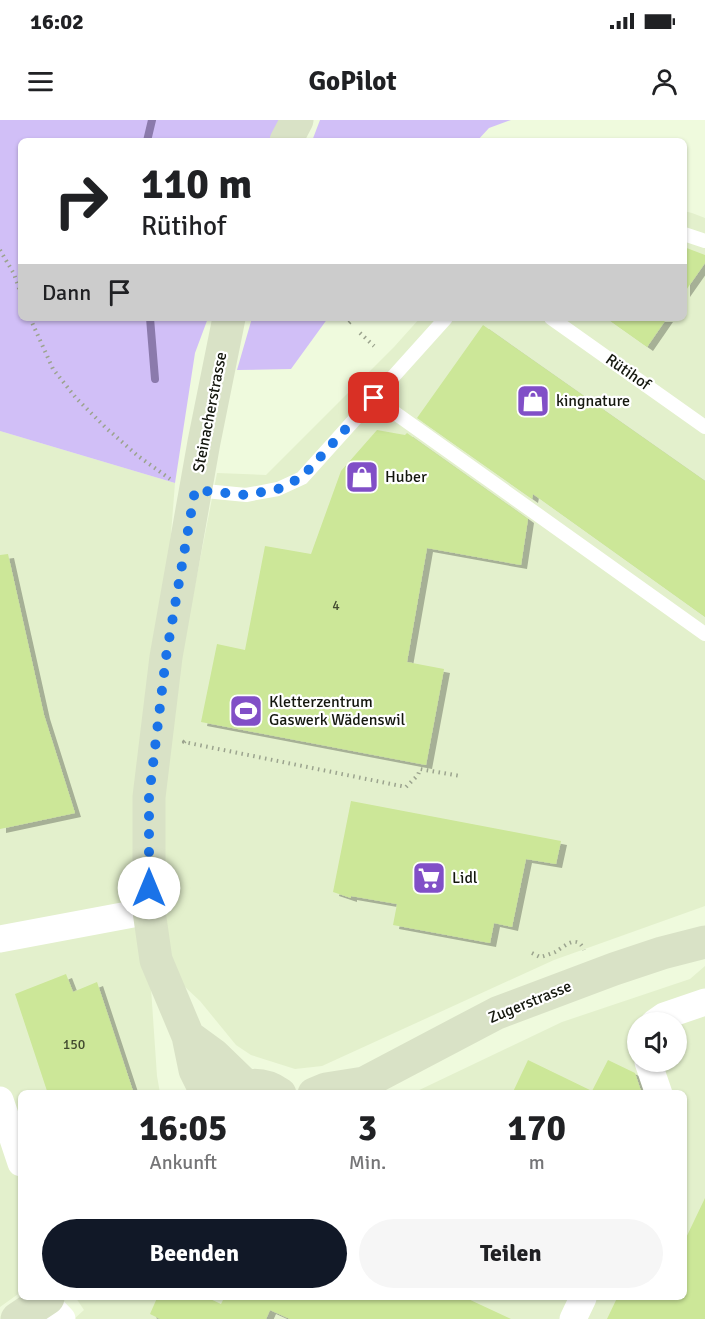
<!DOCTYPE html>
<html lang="de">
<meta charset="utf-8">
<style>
:root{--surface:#fff;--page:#f6f6f6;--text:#202124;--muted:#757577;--accent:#111827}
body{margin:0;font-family:Signika,sans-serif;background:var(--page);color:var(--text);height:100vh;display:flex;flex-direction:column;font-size:22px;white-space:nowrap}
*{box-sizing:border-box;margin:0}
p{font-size:20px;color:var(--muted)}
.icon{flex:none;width:33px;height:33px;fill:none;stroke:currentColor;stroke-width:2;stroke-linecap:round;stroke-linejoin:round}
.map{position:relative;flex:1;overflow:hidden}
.sheet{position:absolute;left:18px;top:970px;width:669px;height:210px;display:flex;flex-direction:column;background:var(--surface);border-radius:9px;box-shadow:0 2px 4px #0004}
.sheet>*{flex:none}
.guide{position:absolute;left:18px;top:18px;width:669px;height:183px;border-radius:9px;box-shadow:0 2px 4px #0004;background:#fff;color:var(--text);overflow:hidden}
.buttons{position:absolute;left:627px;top:892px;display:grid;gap:12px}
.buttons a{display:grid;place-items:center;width:60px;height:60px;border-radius:50%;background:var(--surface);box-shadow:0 2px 4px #0004;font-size:30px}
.pin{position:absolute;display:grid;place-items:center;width:51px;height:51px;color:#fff;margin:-26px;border-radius:12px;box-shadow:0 3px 9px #0006}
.me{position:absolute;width:66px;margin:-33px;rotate:0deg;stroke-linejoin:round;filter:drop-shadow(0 0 4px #0008)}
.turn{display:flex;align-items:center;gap:21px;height:126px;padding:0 24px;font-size:27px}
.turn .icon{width:78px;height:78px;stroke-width:2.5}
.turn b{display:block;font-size:42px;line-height:51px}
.then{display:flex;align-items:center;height:57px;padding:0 24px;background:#0003;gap:12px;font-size:22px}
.eta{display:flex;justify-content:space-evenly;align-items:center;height:102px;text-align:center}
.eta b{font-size:36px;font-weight:700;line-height:42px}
.primary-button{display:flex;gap:12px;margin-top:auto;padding:12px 24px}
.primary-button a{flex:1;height:69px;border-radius:36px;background:var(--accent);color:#fff;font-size:24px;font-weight:700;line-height:69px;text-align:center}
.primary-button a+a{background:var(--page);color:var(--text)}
.status{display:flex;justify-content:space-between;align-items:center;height:42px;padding:0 30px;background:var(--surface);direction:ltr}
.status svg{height:16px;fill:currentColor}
header{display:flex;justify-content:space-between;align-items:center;height:78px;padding:0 24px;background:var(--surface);font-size:27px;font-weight:700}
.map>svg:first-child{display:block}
.built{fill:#e3f0cc;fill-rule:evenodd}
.green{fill:#d1bff7}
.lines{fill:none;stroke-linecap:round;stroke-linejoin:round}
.stream{stroke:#8b7aac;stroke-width:8}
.building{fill:#cce798;filter:url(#shadow)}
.path{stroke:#9ba38e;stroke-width:4;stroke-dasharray:1.5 4.5;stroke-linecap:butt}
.lane{stroke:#fff;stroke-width:14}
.street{stroke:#fff;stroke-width:27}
.secondary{stroke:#d9e2c6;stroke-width:33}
.route{stroke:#1a73e8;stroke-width:10;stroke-dasharray:0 18}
.labels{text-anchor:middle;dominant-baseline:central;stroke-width:4.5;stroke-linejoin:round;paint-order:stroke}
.number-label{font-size:14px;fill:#424b30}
.street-label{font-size:16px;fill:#14170e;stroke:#fff}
.poi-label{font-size:16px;fill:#14170e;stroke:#fff;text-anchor:start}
</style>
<div class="status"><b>16:02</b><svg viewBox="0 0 49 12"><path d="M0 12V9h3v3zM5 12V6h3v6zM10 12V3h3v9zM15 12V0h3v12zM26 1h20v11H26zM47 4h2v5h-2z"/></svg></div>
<header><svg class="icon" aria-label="menu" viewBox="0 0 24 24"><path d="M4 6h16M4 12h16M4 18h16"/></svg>GoPilot<svg class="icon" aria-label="person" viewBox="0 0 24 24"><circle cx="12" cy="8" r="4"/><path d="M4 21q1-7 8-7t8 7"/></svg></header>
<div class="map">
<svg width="705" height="1199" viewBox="0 0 705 1199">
<defs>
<filter id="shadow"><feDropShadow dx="6" dy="4" stdDeviation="0" flood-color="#0004"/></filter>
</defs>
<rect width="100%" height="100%" fill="#effadd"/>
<path class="built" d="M684 91 692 93 705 98V786L554 840 322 946 295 949 251 935 236 925 200 881 156 840 164 623 217 353 266 355 394 227 420 198H684Z
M0 311 175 363 161 541 146 789 0 817Z
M146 795 157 956 160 973 21 974V1172L0 1187V822Z
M705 846V1199H74L84 1190 76 1178H684V974L413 973 562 902 690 859ZM638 903H676V942H638Z"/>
<path class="green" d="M0 0H292L281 21H21V198H208L195 233 175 363 0 311Z
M320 0H511L489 8 477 21H312Z
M252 198H328L291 249 237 250Z"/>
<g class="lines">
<path class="stream" d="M147 21 152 0
M150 198 155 259"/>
</g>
<path class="building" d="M684 127 705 135V143L684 173Z
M606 198H667L647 227Z
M483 205 705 361V497L533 374 532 379 417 298Z
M377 310 405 315 407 313 528 399 521 445 427 428 407 542 444 549 426 645 201 602 217 524 245 530 265 426 311 434 341 351Z
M8 434 44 595 75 693 0 709V435Z
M351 681 561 721 556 744 526 739 512 807 494 803 490 823 393 805 397 784 351 776V778L333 772Z
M66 854 73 872 97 862 134 974H48L15 874Z
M528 940 592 971 608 940 635 953 642 974H512Z
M705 1078V1199H607L617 1178H684V1122Z
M157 1178H208L221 1184 224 1178H466L511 1199H290L270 1190 266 1199H160L150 1194Z"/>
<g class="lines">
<path class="path" d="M0 130 14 154 21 174
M30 198 53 249 76 278 105 307 138 336 170 359
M349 203 354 198
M360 213 374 226
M185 621 184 622 406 667 418 655 420 649 460 656
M532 833 540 837C545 836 550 834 555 832 564 827 577 813 584 830"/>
<path class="lane" d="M684 114 705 121
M551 198 705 307
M374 278 705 514
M195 370 246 375 278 369 302 358 446 198"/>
<path class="street" d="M0 819 149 791
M654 903 664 896 705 882
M648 942 659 974
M0 980 21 1043
M44 1180 62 1199
M573 1199 583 1178"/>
<path class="secondary" d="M286 21 297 0
M188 916 214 935 245 965
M207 974 195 950 188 916 156 840 149 791V677L166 537 204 322 229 198
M227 974C245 963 263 962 280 974
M314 974 326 969 364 963
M353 974 364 963 497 893 614 849 662 833 705 822
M17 1199 48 1178"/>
</g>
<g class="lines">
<path class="route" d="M149 768V677L166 537 195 370 246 375 278 369 302 357 374 278"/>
</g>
<defs>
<symbol id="shop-square" viewBox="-11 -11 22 22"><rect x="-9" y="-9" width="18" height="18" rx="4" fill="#814fc7" stroke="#fff"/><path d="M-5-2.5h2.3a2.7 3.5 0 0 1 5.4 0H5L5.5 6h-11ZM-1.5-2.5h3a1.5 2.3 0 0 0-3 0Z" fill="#fff"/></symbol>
<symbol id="stadium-square" viewBox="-11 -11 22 22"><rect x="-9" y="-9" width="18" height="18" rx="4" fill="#814fc7" stroke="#fff"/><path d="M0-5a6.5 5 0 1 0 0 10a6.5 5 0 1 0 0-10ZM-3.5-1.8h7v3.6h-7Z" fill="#fff"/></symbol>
<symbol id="supermarket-square" viewBox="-11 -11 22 22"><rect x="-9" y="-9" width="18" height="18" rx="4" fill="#814fc7" stroke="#fff"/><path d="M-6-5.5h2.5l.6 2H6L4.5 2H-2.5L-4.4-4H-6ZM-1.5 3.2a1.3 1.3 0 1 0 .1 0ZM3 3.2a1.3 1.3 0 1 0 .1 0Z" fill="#fff"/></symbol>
</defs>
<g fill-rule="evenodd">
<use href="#shop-square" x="514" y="262" width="38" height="38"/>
<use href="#shop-square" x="343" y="338" width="38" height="38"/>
<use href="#stadium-square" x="227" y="572" width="38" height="38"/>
<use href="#supermarket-square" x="410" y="739" width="38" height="38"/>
</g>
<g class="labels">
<g class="number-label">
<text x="336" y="485">4</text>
<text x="74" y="924">150</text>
</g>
<g class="street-label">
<text transform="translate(628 252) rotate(35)">Rütihof</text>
<text transform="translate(210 292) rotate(-79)">Steinacherstrasse</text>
<text transform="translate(530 882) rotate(-22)">Zugerstrasse</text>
</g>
<g class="poi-label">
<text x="556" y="281">kingnature</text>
<text x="385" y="357">Huber</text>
<text x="269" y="582">Kletterzentrum<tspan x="269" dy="18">Gaswerk Wädenswil</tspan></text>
<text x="452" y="758">Lidl</text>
</g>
</g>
</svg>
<div class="buttons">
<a><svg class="icon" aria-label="sound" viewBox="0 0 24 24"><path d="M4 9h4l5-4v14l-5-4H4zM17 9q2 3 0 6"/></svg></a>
</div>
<div class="pin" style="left:374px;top:278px;background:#d93025"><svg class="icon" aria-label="arrive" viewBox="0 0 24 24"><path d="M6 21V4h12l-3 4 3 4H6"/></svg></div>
<svg class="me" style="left:149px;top:768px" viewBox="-20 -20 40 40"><circle r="19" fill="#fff"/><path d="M0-13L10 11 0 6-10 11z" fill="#1a73e8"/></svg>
<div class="guide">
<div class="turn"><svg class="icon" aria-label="right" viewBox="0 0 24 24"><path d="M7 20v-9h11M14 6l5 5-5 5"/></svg><div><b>110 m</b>Rütihof</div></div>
<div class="then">Dann<svg class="icon" aria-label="arrive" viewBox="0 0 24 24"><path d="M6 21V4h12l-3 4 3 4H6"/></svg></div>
</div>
<section class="sheet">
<div class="eta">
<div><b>16:05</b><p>Ankunft</p></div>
<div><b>3</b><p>Min.</p></div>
<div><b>170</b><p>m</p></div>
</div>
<div class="primary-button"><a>Beenden</a><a>Teilen</a></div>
</section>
</div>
